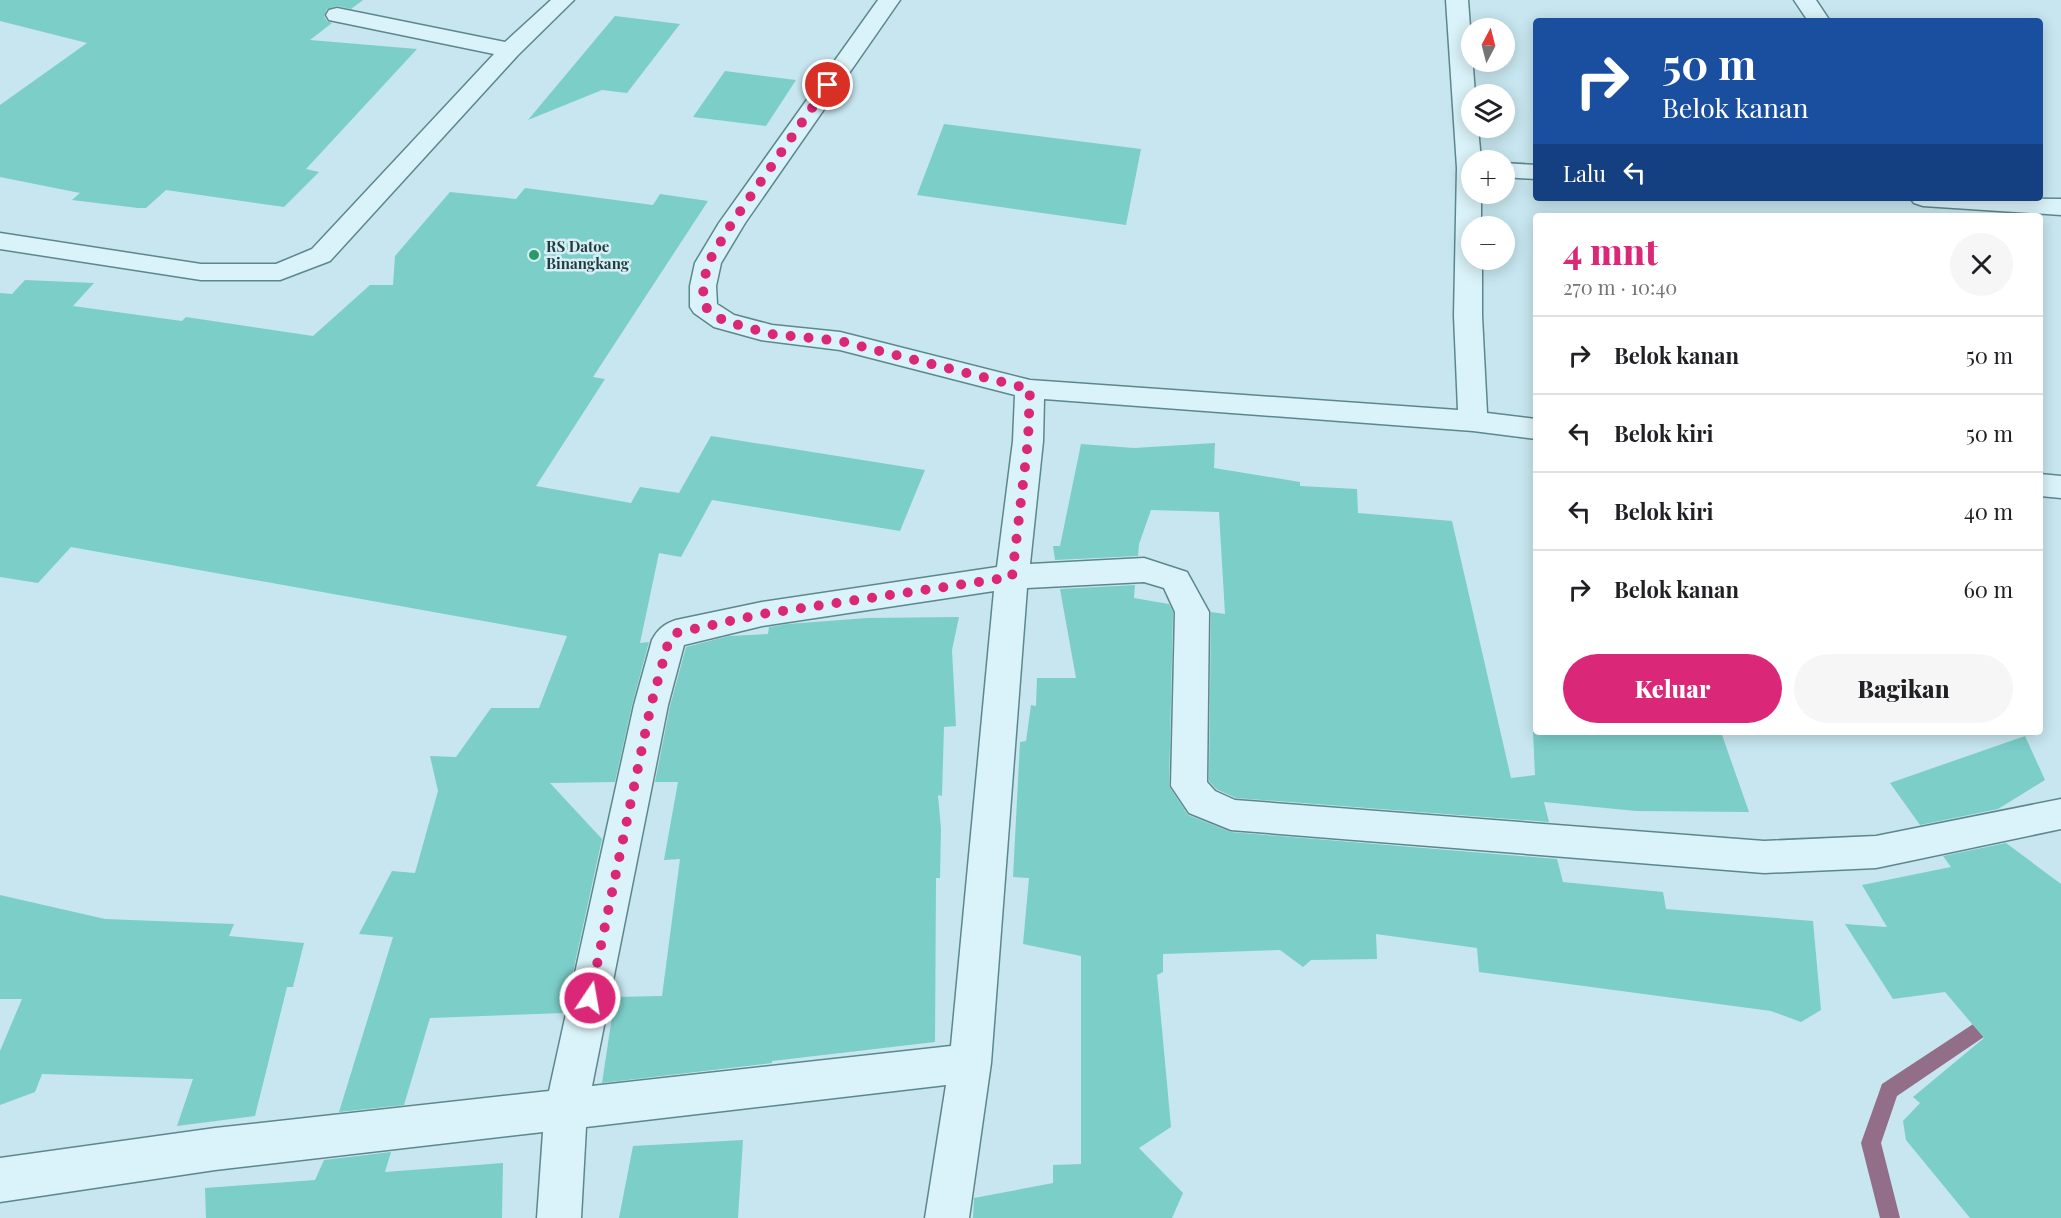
<!DOCTYPE html>
<html lang="id">
<meta charset="utf-8">
<style>
:root{--surface:#fff;--page:#f6f6f6;--text:#202124;--muted:#757577;--line:#e0e0e0;--accent:#db2777}
body{margin:0;font-family:"Playfair Display",serif;background:var(--page);color:var(--text);height:100vh;display:flex;flex-direction:column;font-size:22px;white-space:nowrap}
*{box-sizing:border-box;margin:0}
p{font-size:20px;color:var(--muted)}
.icon{flex:none;width:33px;height:33px;fill:none;stroke:currentColor;stroke-width:2;stroke-linecap:round;stroke-linejoin:round}
.map{position:relative;flex:1;overflow:hidden}
.side{position:absolute;left:1533px;top:213px;width:510px;height:522px;display:flex;flex-direction:column;background:var(--surface);border-radius:6px;box-shadow:0 3px 15px #0003}
.side>*{flex:none}
.banner{position:absolute;left:1533px;top:18px;width:510px;height:183px;border-radius:6px;box-shadow:0 3px 15px #0003;background:#1a4fa0;color:#fff;overflow:hidden}
.needle{width:39px;rotate:7deg}
.buttons{position:absolute;left:1461px;top:18px;display:grid;gap:12px}
.buttons a{display:grid;place-items:center;width:54px;height:54px;border-radius:50%;background:var(--surface);box-shadow:0 3px 15px #0003;font-size:30px}
.pin{position:absolute;display:grid;place-items:center;width:51px;height:51px;color:#fff;margin:-26px;border:3px solid #fff;border-radius:50%;box-shadow:0 2px 6px #0007}
.me{position:absolute;width:66px;margin:-33px;rotate:12deg;stroke-linejoin:round;filter:drop-shadow(0 0 4px #0008)}
.turn{display:flex;align-items:center;gap:21px;height:126px;padding:0 30px;font-size:27px}
.turn .icon{width:78px;height:78px;stroke-width:2.5}
.turn b{display:block;font-size:42px;line-height:51px}
.then{display:flex;align-items:center;height:57px;padding:0 30px;background:#0003;gap:12px;font-size:22px}
.round{display:grid;place-items:center;flex:none;width:63px;height:63px;border-radius:32px;background:var(--page)}
.headline{display:flex;align-items:center;justify-content:space-between;height:102px;padding:0 30px}
h1{font-size:36px;font-weight:800;line-height:45px;color:var(--accent)}
.button{display:flex;gap:12px;margin-top:auto;padding:12px 30px}
.button a{flex:1;height:69px;border-radius:36px;background:var(--accent);color:#fff;font-size:24px;font-weight:800;line-height:69px;text-align:center}
.button a+a{background:var(--page);color:var(--text)}
ul{padding:0;list-style:none}
li{display:flex;align-items:center;gap:18px;height:78px;padding:0 30px;border-top:2px solid var(--line)}
li div{flex:1}
li b{display:block;font-size:22px}
li em{font-style:normal}
.map>svg:first-child{display:block}
.lines{fill:none;stroke-linecap:round;stroke-linejoin:round}
.stream{fill:#926e88;fill-rule:evenodd}
.building{fill:#7ccec9}
.minor-casing{stroke:#5c888b;stroke-width:3}
.minor{fill:#daf2f9;fill-rule:evenodd}
.route{stroke:#db2777;stroke-width:10;stroke-dasharray:0 18}
.poi-dot{fill:#2b9b65;stroke:#d6eff6;stroke-width:2}
.labels{text-anchor:middle;dominant-baseline:central;stroke-width:5;stroke-linejoin:round;paint-order:stroke}
.far-poi-label{font-size:15px;font-weight:bold;fill:#1f3b3b;stroke:#d6eff6;text-anchor:start}
</style>
<div class="map">
<svg width="2061" height="1218" viewBox="0 0 2061 1218">
<rect width="100%" height="100%" fill="#c7e6ef"/>
<g class="lines">
<path class="stream" d="M1993 1011 2000 1014 2002 1020 2000 1026 1897 1096 1881 1143 1900 1218H1880L1861 1143 1882 1084Z"/>
</g>
<path class="building" d="M0 0H363L351 9 337 6 327 9 324 16 327 21 332 23 310 40 417 49 306 169 319 172 284 207 166 190 146 208H138L72 200 80 193 0 177V105L87 43 0 21Z
M615 16 680 24 627 93 602 90 528 120Z
M725 71 796 80 766 126 693 117Z
M944 124 1141 149 1126 225 917 195Z
M525 188 653 205 660 194 708 201 593 377 605 379 536 486 631 503 640 487 679 493 711 436 925 470 900 531 712 500 681 557 659 553 640 643 649 642 632 705 615 782 550 783 602 839 564 1013 430 1018 404 1105 339 1112 393 937 359 934 392 871 415 873 438 791 430 756 456 757 491 708H539L567 636 71 547 38 583 0 577V293L12 294 25 280 94 283 73 306 182 321 186 317 313 336 370 285H393L395 256 450 192 516 199Z
M1215 443 1214 468 1300 482V486L1357 489 1358 513 1452 521 1511 778 1535 775 1533 732H1721L1749 812 1636 811 1544 802 1549 822 1236 798 1216 789 1209 781 1211 612 1225 614 1219 512 1151 510 1139 544 1138 556 1055 560 1053 546H1060L1081 444 1134 448Z
M1135 585 1134 598 1169 604 1173 612 1169 786 1188 815 1231 832 1557 859 1563 882 1663 892 1666 909 1813 921 1821 1010 1801 1022 1771 1011 1479 972 1477 948 1376 934 1377 959 1311 960 1303 967 1280 950 1163 954V972L1157 975 1171 1127 1139 1148 1183 1193 1172 1218H973L974 1198 1053 1183V1165L1081 1164V956L1023 944 1029 878 1013 877 1020 742 1026 741 1031 705 1036 706 1037 678H1076L1060 589Z
M959 617 952 650 956 726 944 727 942 796 938 795 941 829 940 878H936L935 1042 772 1061V1063L602 1083 615 997 662 996 680 859 664 860 678 782H655L670 706 686 647 729 636 768 634 769 627 788 624 867 618Z
M2025 736 2045 780 1998 809 1920 825 1890 783Z
M2006 843 2061 884V1218H1970L1906 1140 1903 1121 1920 1103 1913 1097 1984 1038 1945 992 1893 999 1845 924 1887 927 1862 885 1951 867 1943 856Z
M0 895 105 919 234 924 229 936 304 943 293 987H287L255 1116 177 1126 193 1079 42 1074 35 1092 0 1105V1051L22 999H0Z
M743 1140 738 1218H619L633 1146Z
M391 1152 385 1172 503 1163 502 1218H206L205 1188 315 1180 324 1160Z"/>
<g class="lines">
<defs>
<path id="minor" d="M551 0H574L518 55 330 261 280 280H201L0 249V233L201 264H276L312 249 494 54 329 20 326 15 329 10 337 8 505 42Z
M878 0H900L745 223 721 263 716 286 717 304 734 315 772 325 840 332 1030 380 1458 410 1454 316 1457 168 1446 0H1468L1475 94H1472V128H1478L1481 160H1472V194H1481V226H1472V260H1482V316L1487 413 1536 419V439L1473 431 1044 399 1043 441 1030 564 1144 558 1187 572 1209 612 1207 782 1215 791 1235 800 1764 841 1876 836 2061 799V829L1876 868 1764 873 1231 830 1189 813 1171 786 1175 612 1164 588 1144 582 1027 588 991 1063 969 1218H925L946 1085 586 1127 581 1218H537L543 1132 215 1170 0 1202V1158L215 1128 549 1091 634 705 652 640C658 629 664 624 676 620L762 602 997 567 1013 441 1015 395 840 350 761 340 714 327 694 313 690 307V286L695 263 719 223ZM994 591 951 1046 592 1086 668 705 684 645 762 626Z
M1794 0H1816L1830 21H1808Z
M1504 163 1536 165V179L1504 177Z
M1910 198 2061 199V215L1923 206 1914 203Z
M2040 474 2061 476V498L2040 496Z"/>
</defs>
<use href="#minor" class="minor-casing"/>
<use href="#minor" class="minor"/>
</g>
<g class="lines">
<path class="route" d="M590 998 651 705 669 640 676 633 762 614 1012 577 1028 441 1030 389 840 341 771 334 724 321 704 306 703 286 708 263 732 223 828 85"/>
</g>
<circle class="poi-dot" cx="534" cy="255" r="6"/>
<g class="labels">
<g class="far-poi-label">
<text x="546" y="246">RS Datoe<tspan x="546" dy="17">Binangkang</tspan></text>
</g>
</g>
</svg>
<div class="buttons">
<a><svg class="needle" viewBox="-14 -14 28 28"><path d="M0-13l5 13h-10z" fill="#e53935"/><path d="M0 13l5-13h-10z" fill="#757577"/></svg></a>
<a><svg class="icon" aria-label="layers" viewBox="0 0 24 24"><path d="M12 4l9 5-9 5-9-5zM3 14l9 5 9-5"/></svg></a>
<a>+</a>
<a>−</a>
</div>
<div class="pin" style="left:828px;top:85px;background:#d93025"><svg class="icon" aria-label="arrive" viewBox="0 0 24 24"><path d="M6 21V4h12l-3 4 3 4H6"/></svg></div>
<svg class="me" style="left:590px;top:998px" viewBox="-20 -20 40 40"><circle r="17" fill="#db2777" stroke="#fff" stroke-width="3"/><path d="M0-11L8 9 0 5-8 9z" fill="#fff"/></svg>
<div class="banner">
<div class="turn"><svg class="icon" aria-label="right" viewBox="0 0 24 24"><path d="M7 20v-9h11M14 6l5 5-5 5"/></svg><div><b>50 m</b>Belok kanan</div></div>
<div class="then">Lalu<svg class="icon" aria-label="left" viewBox="0 0 24 24"><path d="M17 20v-9H6M10 6l-5 5 5 5"/></svg></div>
</div>
<section class="side">
<div class="headline"><div><h1>4 mnt</h1><p>270 m · 10:40</p></div><a class="round"><svg class="icon" aria-label="close" viewBox="0 0 24 24"><path d="M6 6l12 12M18 6L6 18"/></svg></a></div>
<ul>
<li><svg class="icon" aria-label="right" viewBox="0 0 24 24"><path d="M7 20v-9h11M14 6l5 5-5 5"/></svg><div><b>Belok kanan</b></div><em>50 m</em></li>
<li><svg class="icon" aria-label="left" viewBox="0 0 24 24"><path d="M17 20v-9H6M10 6l-5 5 5 5"/></svg><div><b>Belok kiri</b></div><em>50 m</em></li>
<li><svg class="icon" aria-label="left" viewBox="0 0 24 24"><path d="M17 20v-9H6M10 6l-5 5 5 5"/></svg><div><b>Belok kiri</b></div><em>40 m</em></li>
<li><svg class="icon" aria-label="right" viewBox="0 0 24 24"><path d="M7 20v-9h11M14 6l5 5-5 5"/></svg><div><b>Belok kanan</b></div><em>60 m</em></li>
</ul>
<div class="button"><a>Keluar</a><a>Bagikan</a></div>
</section>
</div>
